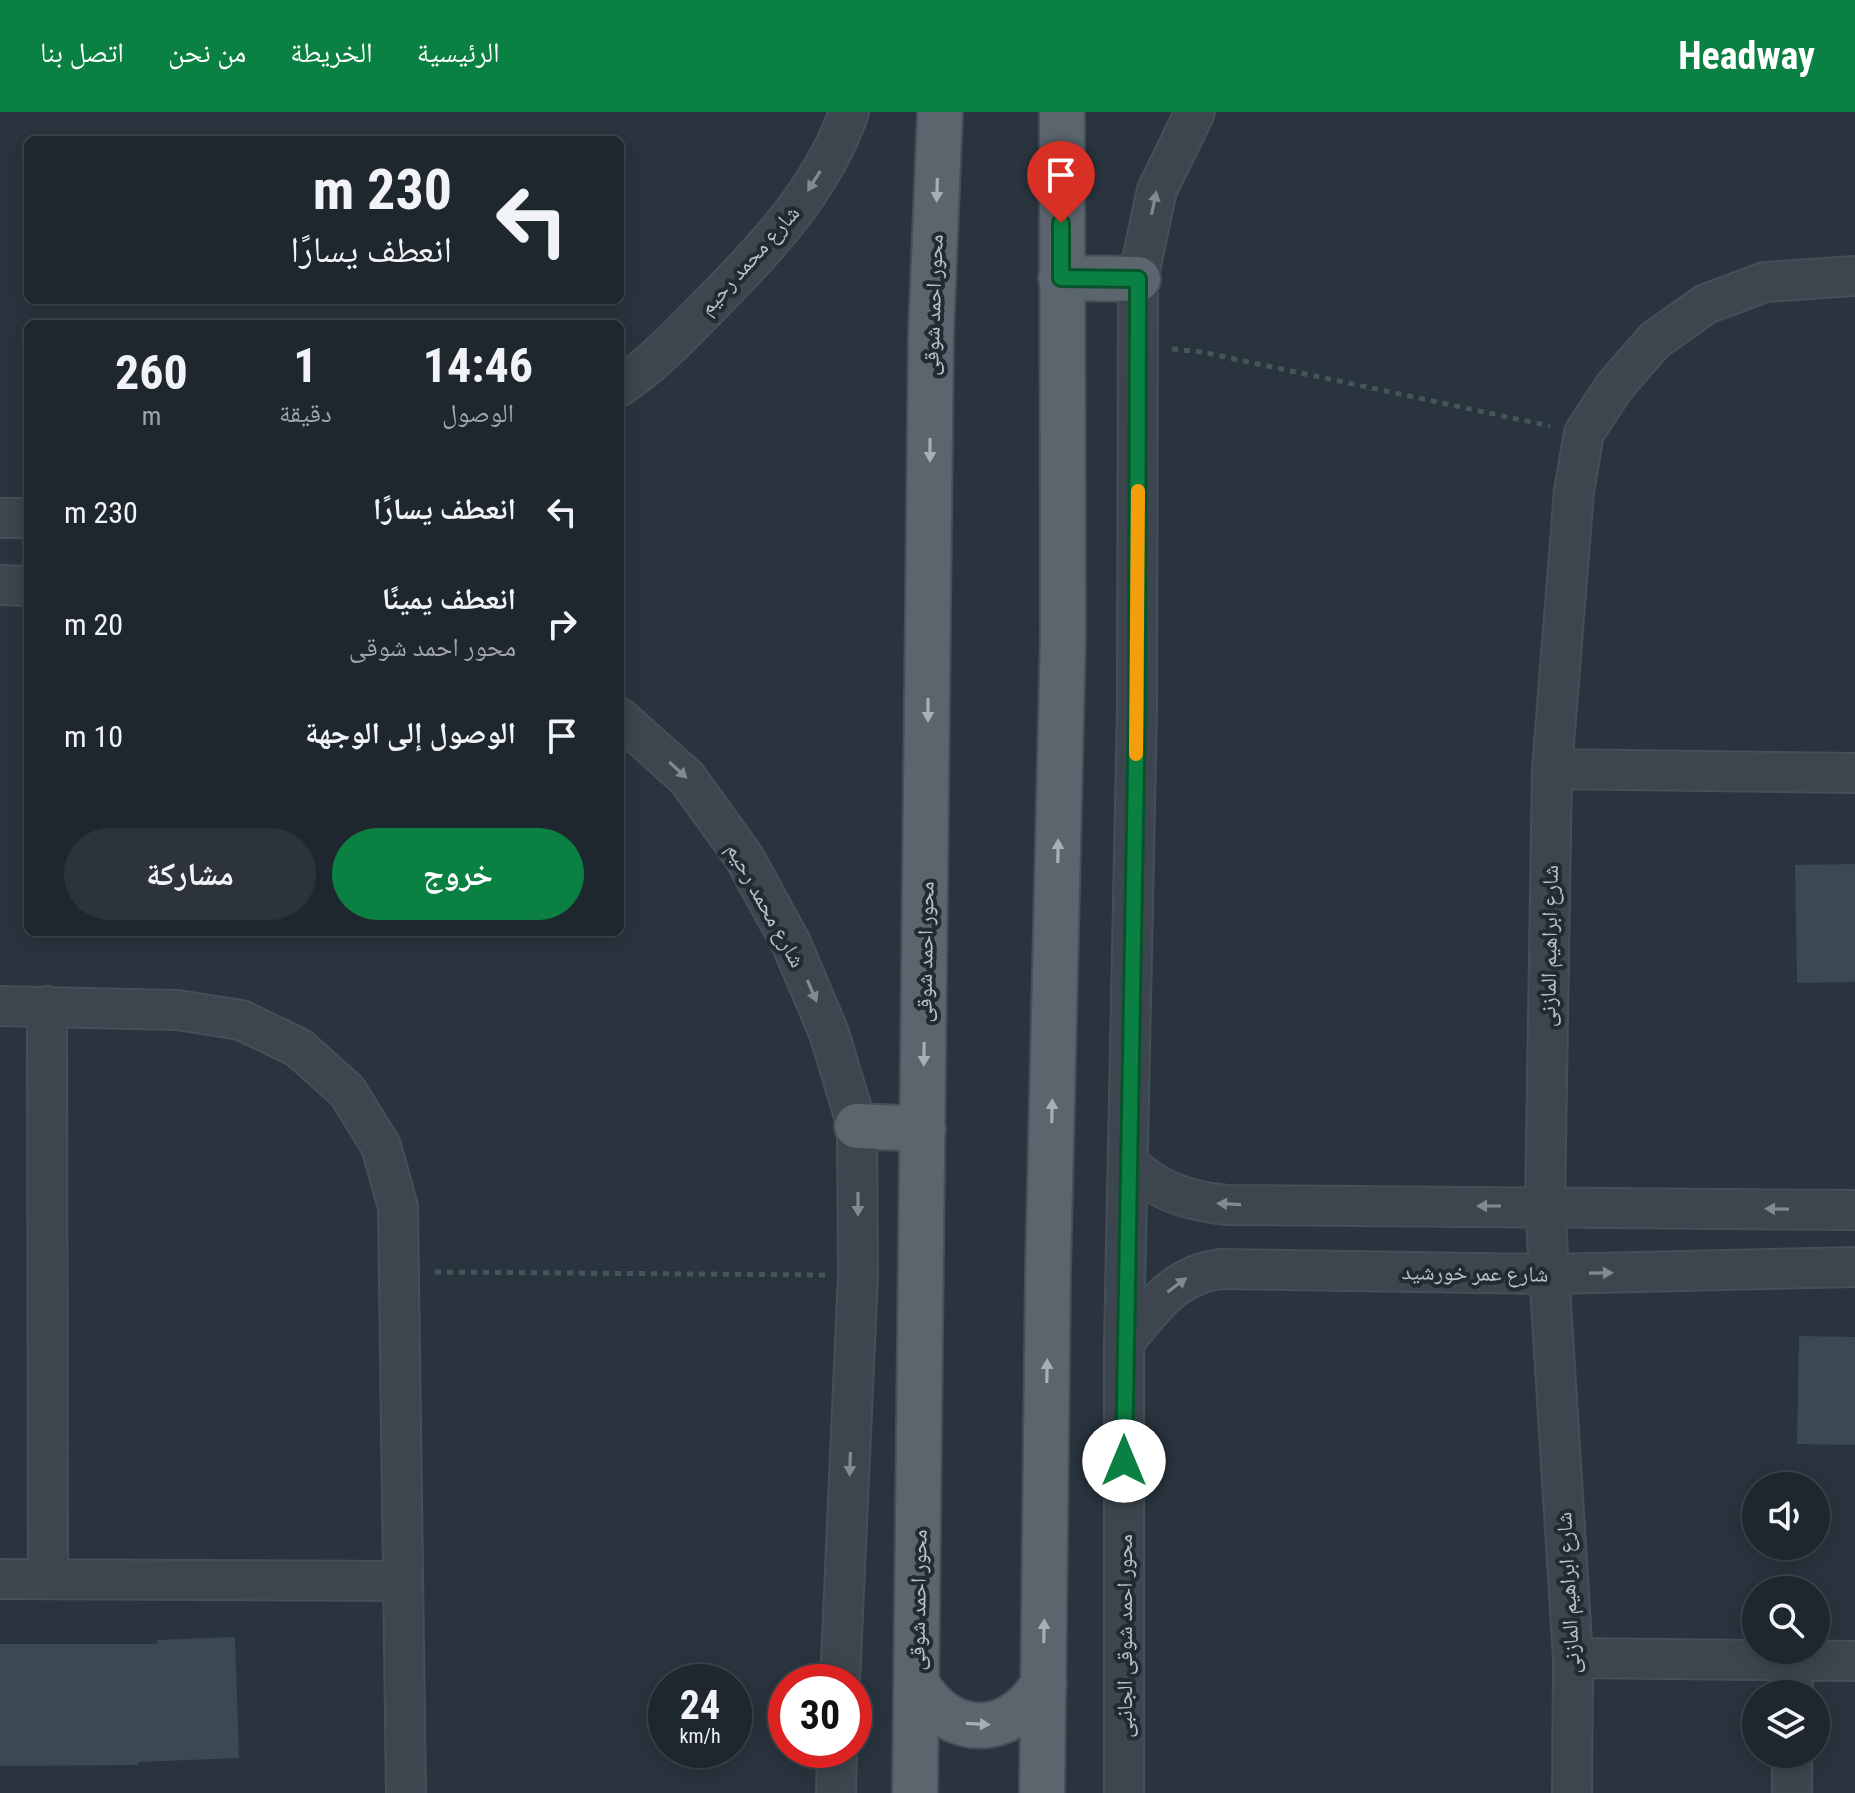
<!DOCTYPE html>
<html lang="ar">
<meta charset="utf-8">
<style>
:root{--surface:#1f272e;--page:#2c333a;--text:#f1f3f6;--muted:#a1a5aa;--line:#3c444a;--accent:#0b8043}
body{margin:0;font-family:"Roboto Condensed","Noto Naskh Arabic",sans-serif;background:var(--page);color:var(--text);direction:rtl;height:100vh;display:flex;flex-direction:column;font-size:30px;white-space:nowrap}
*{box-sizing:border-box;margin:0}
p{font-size:26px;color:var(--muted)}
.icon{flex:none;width:44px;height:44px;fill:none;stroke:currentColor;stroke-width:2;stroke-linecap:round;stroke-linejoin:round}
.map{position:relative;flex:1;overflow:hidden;direction:ltr}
.panel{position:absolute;left:24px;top:208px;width:600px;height:616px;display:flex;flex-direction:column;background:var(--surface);border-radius:12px;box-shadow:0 4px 20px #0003,0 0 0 2px var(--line);direction:rtl}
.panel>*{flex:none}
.hud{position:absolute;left:24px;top:24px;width:600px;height:168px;border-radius:12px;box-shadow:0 4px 20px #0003,0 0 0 2px var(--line);direction:rtl;background:#1f272e;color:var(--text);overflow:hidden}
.fabs{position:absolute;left:1742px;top:1360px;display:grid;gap:16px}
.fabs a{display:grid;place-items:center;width:88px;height:88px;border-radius:50%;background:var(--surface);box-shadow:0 4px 20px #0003,0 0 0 2px var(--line);font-size:40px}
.speed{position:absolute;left:648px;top:1552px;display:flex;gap:16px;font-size:40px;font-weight:700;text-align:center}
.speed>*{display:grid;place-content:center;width:104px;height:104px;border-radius:50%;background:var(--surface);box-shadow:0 4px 20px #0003,0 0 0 2px var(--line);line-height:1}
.speed small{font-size:20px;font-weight:400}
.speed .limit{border:12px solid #d22;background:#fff;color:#111}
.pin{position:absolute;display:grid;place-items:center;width:68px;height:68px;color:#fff;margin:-82px -34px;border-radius:50% 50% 50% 0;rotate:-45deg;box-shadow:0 0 8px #0007}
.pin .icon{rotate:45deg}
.me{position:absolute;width:88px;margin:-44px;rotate:0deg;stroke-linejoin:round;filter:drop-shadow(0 0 6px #0008)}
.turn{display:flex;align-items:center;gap:28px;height:168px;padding:0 40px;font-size:36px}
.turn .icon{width:104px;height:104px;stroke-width:2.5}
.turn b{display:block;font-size:56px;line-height:68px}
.eta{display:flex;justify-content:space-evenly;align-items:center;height:136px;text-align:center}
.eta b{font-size:48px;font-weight:700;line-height:56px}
.cta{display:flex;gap:16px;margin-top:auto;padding:16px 40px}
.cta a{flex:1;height:92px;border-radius:48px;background:var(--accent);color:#fff;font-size:32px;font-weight:700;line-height:92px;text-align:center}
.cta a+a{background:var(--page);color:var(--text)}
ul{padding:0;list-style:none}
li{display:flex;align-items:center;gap:24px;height:112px;padding:0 40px}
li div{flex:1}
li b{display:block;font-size:30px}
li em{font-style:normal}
header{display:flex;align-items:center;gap:48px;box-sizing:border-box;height:112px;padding:0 40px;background:var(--accent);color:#fff}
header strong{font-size:38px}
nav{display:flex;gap:44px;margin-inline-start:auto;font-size:28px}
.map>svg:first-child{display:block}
.building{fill:#3c4953}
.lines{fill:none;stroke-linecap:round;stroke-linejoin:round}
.minor-casing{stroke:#464f57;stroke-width:42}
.major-casing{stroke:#464f57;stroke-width:48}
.path{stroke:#445756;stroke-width:5;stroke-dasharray:6 6;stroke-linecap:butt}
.minor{stroke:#3d464e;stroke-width:38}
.major{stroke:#5b656e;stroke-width:44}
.oneway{fill:#818a91}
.oneway2{fill:#a6afb6}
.route-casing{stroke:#07532c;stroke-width:20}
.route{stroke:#0b8043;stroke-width:14}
.slow{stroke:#f59e0b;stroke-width:14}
.labels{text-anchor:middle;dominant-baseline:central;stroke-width:8;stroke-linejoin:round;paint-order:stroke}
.street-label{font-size:22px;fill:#b9c1c8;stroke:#222b33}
</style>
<header>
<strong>Headway</strong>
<nav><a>الرئيسية</a><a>الخريطة</a><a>من نحن</a><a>اتصل بنا</a></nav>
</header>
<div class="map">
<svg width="1855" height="1681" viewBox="0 0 1855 1681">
<rect width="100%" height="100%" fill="#29343e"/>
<path class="building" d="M1855 752V870L1797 871 1795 753Z
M1799 1224 1855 1225V1333L1797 1332Z
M235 1525 239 1646 138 1650V1653L0 1654V1532H158L157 1528Z"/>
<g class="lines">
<defs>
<path id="minor" d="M620 274C651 254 676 227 702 201 761 142 821 80 849 0
M0 406H28
M0 473 28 474
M620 606 687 666 744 745 791 831 829 921 857 1014 858 1163 840 1570
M1552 657 1855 661
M0 894 177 898 241 908 299 936 347 979 381 1034 398 1095 406 1681
M47 894 48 1467
M1128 1050C1155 1079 1188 1089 1227 1093L1855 1098
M1124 1230C1154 1195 1172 1164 1220 1157L1549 1162 1855 1155
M0 1467 402 1469
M1573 1546 1855 1549
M1793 1582V1548
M836 1681 837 1638
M1124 1681V1230L1137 595 1138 167 1157 78 1195 0
M1572 1681 1573 1546 1545 1094 1552 657 1574 379 1584 321 1614 275 1655 228 1706 192 1765 170 1855 164
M1792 1681V1642"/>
<path id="major" d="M1061 166 1138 167
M857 1014 923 1017
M917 1572C949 1628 1011 1627 1044 1571
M915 1681 931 222 940 0
M1042 1681 1048 1157 1063 522 1062 0"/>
</defs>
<use href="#minor" class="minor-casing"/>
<use href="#major" class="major-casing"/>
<path class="path" d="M1172 237 1202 240 1550 314
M435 1160 825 1163"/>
<use href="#minor" class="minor"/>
<use href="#major" class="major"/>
</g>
<defs><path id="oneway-solid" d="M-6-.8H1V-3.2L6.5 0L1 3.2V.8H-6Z" transform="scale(2)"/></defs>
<g class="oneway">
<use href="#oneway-solid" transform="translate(814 69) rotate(122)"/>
<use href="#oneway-solid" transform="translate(1154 91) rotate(-78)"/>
<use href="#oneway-solid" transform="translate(678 658) rotate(43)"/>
<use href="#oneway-solid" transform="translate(812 879) rotate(67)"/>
<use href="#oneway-solid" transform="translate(858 1092) rotate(90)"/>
<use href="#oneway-solid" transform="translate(1229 1092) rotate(-177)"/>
<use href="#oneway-solid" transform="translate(1489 1094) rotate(-180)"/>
<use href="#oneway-solid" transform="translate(1777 1097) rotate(-179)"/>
<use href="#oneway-solid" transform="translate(1601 1161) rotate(-1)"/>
<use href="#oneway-solid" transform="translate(1177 1173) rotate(-37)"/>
<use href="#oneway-solid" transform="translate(850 1352) rotate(92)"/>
</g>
<g class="oneway2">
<use href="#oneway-solid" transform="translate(937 78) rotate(92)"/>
<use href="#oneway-solid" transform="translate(930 338) rotate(90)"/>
<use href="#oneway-solid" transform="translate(928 598) rotate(90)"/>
<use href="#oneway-solid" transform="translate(1058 739) rotate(-89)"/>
<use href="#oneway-solid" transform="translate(924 942) rotate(91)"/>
<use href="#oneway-solid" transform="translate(1052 999) rotate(-89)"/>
<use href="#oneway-solid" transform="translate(1047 1259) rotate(-89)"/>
<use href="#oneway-solid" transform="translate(1044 1519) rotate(-89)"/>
<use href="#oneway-solid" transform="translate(978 1612) rotate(3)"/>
</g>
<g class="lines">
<defs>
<path id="route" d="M1061 111V166L1138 167 1137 595 1124 1349"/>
</defs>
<use href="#route" class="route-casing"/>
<use href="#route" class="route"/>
<path class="slow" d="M1136 642 1138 379"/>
</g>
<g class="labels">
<g class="street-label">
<text transform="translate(749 148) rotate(-48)">شارع محمد رحيم</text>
<text transform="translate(933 193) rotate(-88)">محور احمد شوقى</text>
<text transform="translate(766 793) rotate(61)">شارع محمد رحيم</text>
<text transform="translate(1549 834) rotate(-89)">شارع ابراهيم المازنى</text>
<text transform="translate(925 840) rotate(-89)">محور احمد شوقى</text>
<text transform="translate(1475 1161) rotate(1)">شارع عمر خورشيد</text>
<text transform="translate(1568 1481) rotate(-93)">شارع ابراهيم المازنى</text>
<text transform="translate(918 1488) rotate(-89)">محور احمد شوقى</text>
<text transform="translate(1124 1524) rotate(-90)">محور احمد شوقى الجانبى</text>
</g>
</g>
</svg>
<div class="fabs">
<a><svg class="icon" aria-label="sound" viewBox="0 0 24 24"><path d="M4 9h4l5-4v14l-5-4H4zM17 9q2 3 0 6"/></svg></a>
<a><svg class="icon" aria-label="search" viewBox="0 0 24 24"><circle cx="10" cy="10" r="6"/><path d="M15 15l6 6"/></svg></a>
<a><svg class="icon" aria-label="layers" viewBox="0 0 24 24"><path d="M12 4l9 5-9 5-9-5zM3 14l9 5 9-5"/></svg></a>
</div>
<div class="speed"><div>24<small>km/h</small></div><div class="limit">30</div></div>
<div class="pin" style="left:1061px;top:111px;background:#d93025"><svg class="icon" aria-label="arrive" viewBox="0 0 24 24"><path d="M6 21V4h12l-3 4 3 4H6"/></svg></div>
<svg class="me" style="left:1124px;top:1349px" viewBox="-20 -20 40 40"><circle r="19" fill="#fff"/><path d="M0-13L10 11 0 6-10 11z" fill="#0b8043"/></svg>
<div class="hud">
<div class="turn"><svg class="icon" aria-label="left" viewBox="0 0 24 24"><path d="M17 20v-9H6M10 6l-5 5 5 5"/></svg><div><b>230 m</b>انعطف يسارًا</div></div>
</div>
<section class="panel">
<div class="eta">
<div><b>14:46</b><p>الوصول</p></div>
<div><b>1</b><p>دقيقة</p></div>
<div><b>260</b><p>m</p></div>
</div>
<ul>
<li><svg class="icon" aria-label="left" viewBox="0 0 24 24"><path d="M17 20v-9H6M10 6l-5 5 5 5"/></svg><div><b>انعطف يسارًا</b></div><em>230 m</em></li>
<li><svg class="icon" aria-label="right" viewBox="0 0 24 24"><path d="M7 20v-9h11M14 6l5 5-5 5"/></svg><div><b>انعطف يمينًا</b><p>محور احمد شوقى</p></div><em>20 m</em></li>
<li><svg class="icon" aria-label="arrive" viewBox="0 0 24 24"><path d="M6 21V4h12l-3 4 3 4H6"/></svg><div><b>الوصول إلى الوجهة</b></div><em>10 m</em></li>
</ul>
<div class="cta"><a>خروج</a><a>مشاركة</a></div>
</section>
</div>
